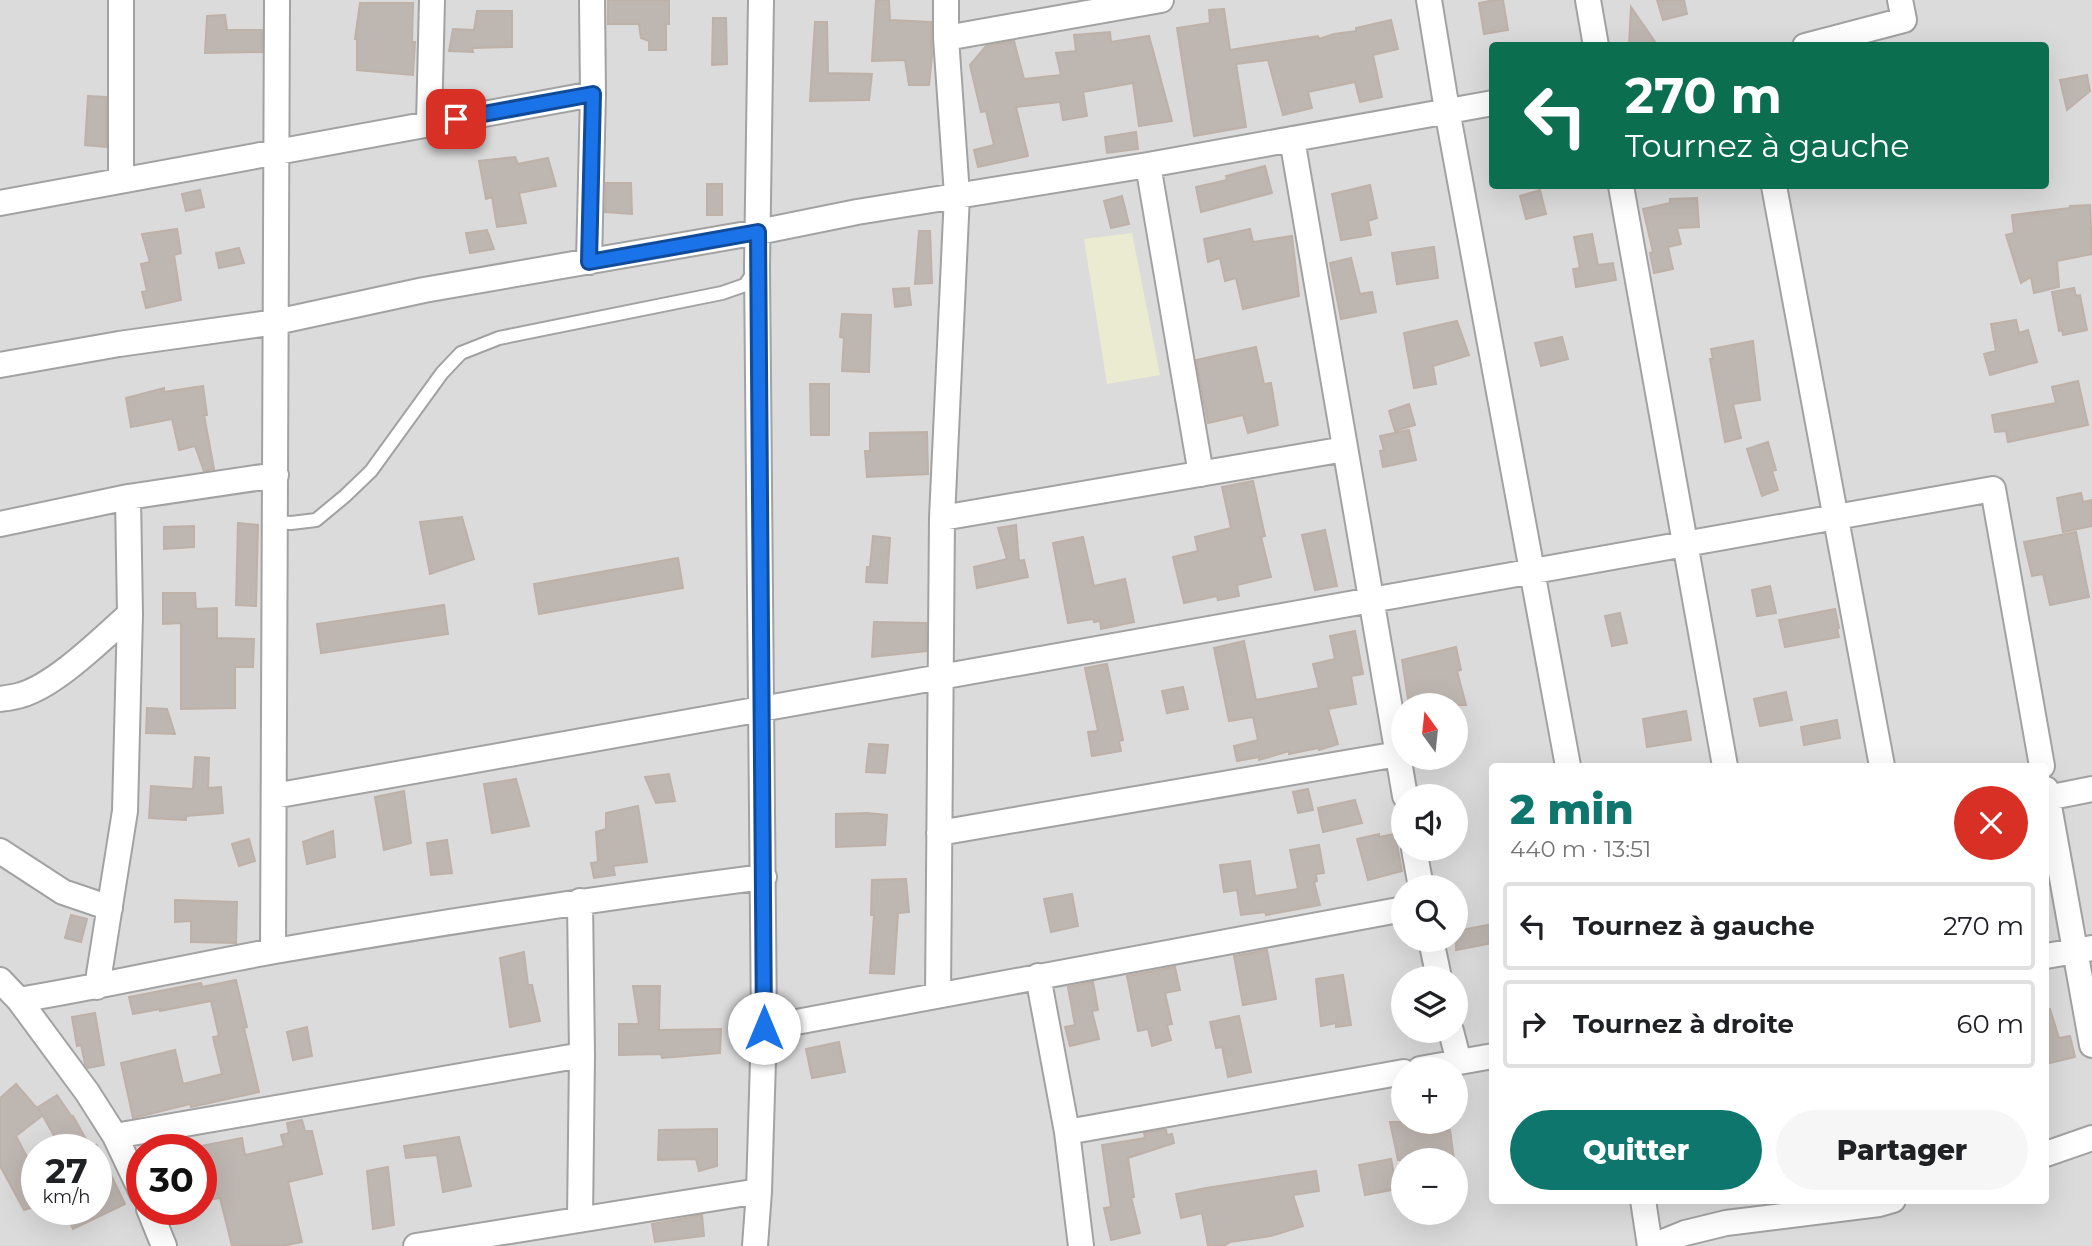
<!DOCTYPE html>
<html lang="fr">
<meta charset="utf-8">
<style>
:root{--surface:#fff;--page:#f6f6f6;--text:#202124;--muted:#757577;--line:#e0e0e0;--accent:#0f766e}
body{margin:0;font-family:Montserrat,sans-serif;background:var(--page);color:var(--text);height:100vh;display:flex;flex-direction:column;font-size:26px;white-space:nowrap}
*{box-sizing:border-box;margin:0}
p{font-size:23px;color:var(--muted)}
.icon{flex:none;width:38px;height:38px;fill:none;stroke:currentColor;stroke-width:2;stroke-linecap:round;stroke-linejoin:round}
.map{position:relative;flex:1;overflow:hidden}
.panel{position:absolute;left:1489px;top:763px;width:560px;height:441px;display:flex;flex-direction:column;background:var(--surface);border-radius:7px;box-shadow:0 7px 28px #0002}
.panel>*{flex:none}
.hud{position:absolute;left:1489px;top:42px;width:560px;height:147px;border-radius:7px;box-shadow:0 7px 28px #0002;background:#0b6e4f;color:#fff;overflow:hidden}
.needle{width:46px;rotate:345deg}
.buttons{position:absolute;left:1391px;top:693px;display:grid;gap:14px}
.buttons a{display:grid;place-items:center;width:77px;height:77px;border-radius:50%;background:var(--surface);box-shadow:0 7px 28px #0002;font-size:35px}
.speed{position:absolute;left:21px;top:1134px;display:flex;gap:14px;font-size:35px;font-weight:700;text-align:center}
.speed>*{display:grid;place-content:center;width:91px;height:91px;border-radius:50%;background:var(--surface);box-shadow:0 7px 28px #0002;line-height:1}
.speed small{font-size:18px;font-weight:400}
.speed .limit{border:10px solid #d22;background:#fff;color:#111}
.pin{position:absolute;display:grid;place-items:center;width:60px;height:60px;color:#fff;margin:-30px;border-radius:14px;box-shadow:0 4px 10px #0006}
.me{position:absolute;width:77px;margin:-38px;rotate:0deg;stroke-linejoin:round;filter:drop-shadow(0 0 5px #0008)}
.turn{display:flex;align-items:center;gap:24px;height:147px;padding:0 21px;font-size:32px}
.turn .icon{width:91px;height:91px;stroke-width:2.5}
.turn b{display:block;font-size:49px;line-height:60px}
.round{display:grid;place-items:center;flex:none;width:74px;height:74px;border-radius:37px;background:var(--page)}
.overview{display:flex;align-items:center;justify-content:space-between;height:119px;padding:0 21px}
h1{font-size:42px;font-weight:800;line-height:52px;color:var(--accent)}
.primary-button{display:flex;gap:14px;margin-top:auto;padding:14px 21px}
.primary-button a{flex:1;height:80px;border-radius:42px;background:var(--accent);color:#fff;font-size:28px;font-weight:800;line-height:80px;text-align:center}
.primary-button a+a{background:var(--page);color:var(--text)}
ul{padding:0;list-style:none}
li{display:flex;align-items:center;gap:21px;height:88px;margin:0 14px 10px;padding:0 7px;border:4px solid var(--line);border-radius:7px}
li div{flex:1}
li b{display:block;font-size:26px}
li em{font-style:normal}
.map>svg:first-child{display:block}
.residential{fill:#dcdbdb;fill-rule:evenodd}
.farmland{fill:#ebebd1}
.building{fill:#beb6b1;stroke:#beb1a8;stroke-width:2}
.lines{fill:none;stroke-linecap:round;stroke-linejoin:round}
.service-casing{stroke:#a2a2a2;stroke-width:16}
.minor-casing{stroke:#a2a2a2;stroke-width:28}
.service{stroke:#fff;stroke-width:12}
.minor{stroke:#fff;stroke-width:24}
.route-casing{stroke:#114b97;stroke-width:18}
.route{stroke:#1a73e8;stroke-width:12}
</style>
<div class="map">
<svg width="2092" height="1246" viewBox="0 0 2092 1246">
<rect width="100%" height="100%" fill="#eeeae4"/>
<path class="residential" d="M0 0H2092V1246H0ZM1493 46H2046V186H1493ZM1404 705H1456V758H1404ZM1493 766H2046V1200H1493ZM1404 796H1456V849H1404ZM1404 887H1456V940H1404ZM1404 978H1456V1031H1404ZM1404 1069H1456V1122H1404ZM37 1150H96V1209H37ZM142 1150H201V1209H142ZM1404 1160H1456V1213H1404Z"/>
<path class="farmland" d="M1132 233 1160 375 1107 384 1084 239Z"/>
<path class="building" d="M608 0H669V24H666V50H649V41L641 38 639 24H608Z
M876 0H889L890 20 931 22 932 56 929 85H909L905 60 872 61Z
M1495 0H1503L1508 30 1484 34 1479 3Z
M1657 0H1684L1687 14 1663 20Z
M360 3H413L412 42H415L413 75 357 70V39H355Z
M1631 7 1658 46H1629Z
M1224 9 1230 50 1318 36 1319 39 1334 34 1356 31V28L1391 20 1398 49 1373 55 1382 97 1360 102 1355 82 1308 92 1312 108 1283 115 1268 60 1236 64 1246 127 1194 136 1177 28 1210 23 1209 10Z
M477 11H512V47L472 48 473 52 449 51 453 29 474 30Z
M225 15 227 30H262V52L205 53 207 16Z
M713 18H726L727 64 712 65Z
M815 22H827L828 73 872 74 869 100 810 101Z
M1110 32 1111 42 1149 36 1172 121 1139 126 1133 83 1083 92 1087 116 1063 120 1060 102 1016 107 1028 156 978 167 974 150 994 145 986 111 981 112 970 65 986 46 1014 41 1024 79 1061 75 1056 53 1076 51 1074 35Z
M2087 75 2090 91 2067 110 2060 80Z
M88 96 106 97V147L85 145Z
M1136 132 1138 149 1107 153 1105 137Z
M515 157 518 164 548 158 556 186 519 193 526 223 497 227 492 197 486 199 479 161Z
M1265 166 1272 193 1201 212 1196 187 1227 180 1226 176Z
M606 183H631L632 214 605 212Z
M707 184H722V215H707Z
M1370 185 1377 218 1368 221 1371 235 1341 240 1332 194Z
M200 190 204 207 186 211 182 194Z
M1540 190 1546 214 1526 219 1520 196Z
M1122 196 1129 224 1111 228 1104 201Z
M1697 198 1699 227 1677 228 1681 244 1668 247 1673 269 1654 273 1650 253 1653 252 1643 209 1670 203V199Z
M2090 205 2092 254 2057 261 2059 287 2034 293 2031 277 2021 283 2006 235 2014 233 2012 215 2070 208V206Z
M177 229 181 253 174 255 181 300 146 308 142 292 147 291 141 264 150 262 142 234Z
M1250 229 1253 242 1292 236 1299 296 1243 309 1236 278 1225 281 1220 258 1208 262 1204 239Z
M487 230 494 249 470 253 466 233Z
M919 231H930L932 283 915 284Z
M1592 234 1598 265 1613 263 1616 280 1576 287 1573 269 1580 268 1574 237Z
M1434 247 1438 278 1397 284 1392 253Z
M239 248 244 263 219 268 216 253Z
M1351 258 1360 294 1372 292 1376 312 1341 319 1330 263Z
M909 288 911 305 895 307 893 289Z
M2074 288 2076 296 2080 295 2087 330 2063 335 2062 330 2059 331 2052 292Z
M842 314 871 315 869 372 842 371 844 338 840 337Z
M2016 320 2019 333 2028 330 2037 362 1990 375 1984 354 1996 351 1991 324Z
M1457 321 1469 355 1433 366 1436 384 1414 388 1404 333Z
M1562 337 1568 359 1541 366 1535 343Z
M1753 341 1760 400 1733 404 1741 438 1725 442 1710 359H1713L1711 349Z
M1256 347 1264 384 1271 383 1278 425 1248 433 1243 415 1208 423 1196 360Z
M2078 381 2088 425 2008 442 2006 431 1995 432 1992 415 2056 403 2052 387Z
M810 384H829V435H811Z
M203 386 207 415H204L214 469 204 471 195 446 179 450 172 419 131 427 126 398 164 388V392Z
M1409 404 1415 425 1395 431 1389 411Z
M1409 430 1416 460 1383 467 1380 451 1384 450 1380 436Z
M927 432 928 474 867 477 865 451H870V433Z
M1768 442 1776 470 1772 471 1778 490 1762 496 1747 449Z
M1253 481 1265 536 1261 537 1271 577 1237 585 1239 596 1218 600 1217 596 1184 603 1173 557 1198 551 1195 537 1231 528 1222 487Z
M2081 493 2083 502 2092 500V526L2063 532 2057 498Z
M462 517 474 559 430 574 420 522Z
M238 523 258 525 256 606 236 605Z
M1016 525 1019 561 1024 560 1028 577 977 588 974 567 1007 559 998 528Z
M194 526V547L164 549V527Z
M1325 530 1337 586 1315 590 1302 535Z
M2076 532 2089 597 2050 605 2043 574 2032 576 2024 542Z
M873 536 890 538 887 583 866 582 867 567H870Z
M1083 537 1094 586 1125 579 1134 622 1101 629 1100 621 1094 622 1093 619 1068 623 1053 543Z
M678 558 683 588 539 614 534 584Z
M1770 586 1776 613 1757 616 1752 590Z
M163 593H195L196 609 217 608V638L254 639 253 667H235V708L181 709V623L163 624Z
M444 605 448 634 321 653 317 624Z
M1835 609 1839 628 1837 629 1839 637 1785 647 1779 620Z
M1620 613 1627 643 1612 646 1605 616Z
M874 622 926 623V651L872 657Z
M1355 631 1363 674 1351 676 1356 704 1328 709 1338 744 1319 750 1318 748 1289 754V751L1259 760V757L1237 761 1234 746 1258 740 1253 717 1229 721 1214 648 1244 641 1256 700 1319 688 1313 664 1335 659 1330 636Z
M1456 647 1461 670 1457 671 1466 705H1435L1432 694 1408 699 1402 660Z
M1107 664 1123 740 1119 741 1121 751 1092 756 1088 732 1098 731 1085 668Z
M1183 687 1188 709 1167 713 1162 691Z
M1786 692 1792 720 1760 726 1754 699Z
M147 708 167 709 175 734 146 733Z
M1686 711 1691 740 1647 747 1643 719Z
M1837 720 1840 738 1804 745 1801 727Z
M869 744 888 745 885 773 866 772Z
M195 757 209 758 208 788 221 787 223 813 186 816V820L149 818 151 786 193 789Z
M669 774 675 801 656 803 645 777Z
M516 779 529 826 492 833 484 784Z
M1308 789 1313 810 1298 813 1293 792Z
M404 791 411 843 384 850 375 797Z
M1355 800 1362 823 1323 832 1318 808Z
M638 806 647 862 613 866 615 875 594 878 591 863 598 862 596 832 606 829V813Z
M867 813 887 815 885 845 836 847V814Z
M333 831 335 857 307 864 303 842Z
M1379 834V837L1395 834 1402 871 1368 880 1357 839Z
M249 839 255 861 239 866 232 844Z
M447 840 452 873 431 875 427 843Z
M1319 845 1324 873 1316 874 1317 881 1314 882 1320 905 1266 915 1265 912 1241 915 1237 890 1224 892 1220 865 1250 861 1255 896 1298 889 1290 850Z
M906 879 909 912 898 913 894 974 870 973 874 915H871L872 880Z
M1072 894 1078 926 1051 932 1044 899Z
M175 900 237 902 236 943 191 942V921L175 922Z
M71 915 87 919 81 942 65 938Z
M1493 924V943L1456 950V931Z
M1267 950 1276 999 1243 1005 1234 956Z
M524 952 528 985H532L540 1021 510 1027 500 958Z
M1175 967 1180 990 1165 993 1172 1024 1167 1025 1171 1040 1152 1046 1148 1029 1138 1031 1127 976Z
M1343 975 1351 1025 1336 1027V1023L1321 1026 1316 979Z
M236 980 247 1027 244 1028 259 1092 191 1107 190 1104 133 1118 121 1063 175 1050 183 1084 222 1074 213 1037 219 1036 211 1001 160 1011V1009L133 1014 129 997 201 983 202 987Z
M1093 982 1098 1010 1092 1011 1099 1039 1070 1046 1065 1027 1075 1025 1068 987Z
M633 986H660L659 1030 721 1029 720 1053 662 1058 661 1054 619 1055V1024H639Z
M2050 1009 2059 1038 2070 1036 2075 1057 2046 1064V1010Z
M95 1013 104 1065 88 1068 85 1064 81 1045 77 1046 72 1017Z
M1239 1016 1251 1072 1228 1077 1222 1047 1216 1048 1210 1022Z
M307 1027 312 1056 293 1060 287 1032Z
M839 1042 845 1072 812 1078 806 1049Z
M16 1084 43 1115 16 1136 37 1176V1206L24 1210 0 1166V1098Z
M57 1095 72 1117 73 1116 92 1150H62L38 1107Z
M302 1120 305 1131H312L322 1174 288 1182 302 1242 282 1246H232L220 1198 201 1201V1146L242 1138 245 1155 284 1146 281 1135 289 1133 287 1123Z
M1390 1122H1421L1423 1133 1450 1130 1454 1160H1398Z
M717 1129V1166L699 1171 696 1159 658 1160 659 1130Z
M1163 1130H1166L1167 1135 1172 1134 1174 1143 1128 1158 1134 1197H1131L1140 1233 1111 1240 1104 1208 1111 1207 1102 1145 1145 1138 1144 1133Z
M459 1137 471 1186 443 1192 437 1155 406 1158 404 1146Z
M96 1144 125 1204 73 1229 64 1209H96Z
M1391 1159 1397 1189 1365 1195 1359 1165Z
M388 1167 394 1225 373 1229 367 1171Z
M1316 1171 1319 1191 1293 1195 1303 1226 1271 1236 1230 1242 1224 1246H1208L1202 1213 1181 1218 1176 1194 1206 1188Z
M702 1215 704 1236 655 1242 652 1224Z"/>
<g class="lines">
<defs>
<path id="service" d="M275 522 291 523 316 520 345 496 371 471 442 373 461 353 499 338 722 293 745 285 753 273"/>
<path id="minor" d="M1429 0 1447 110 1568 766
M1588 0 1596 46
M946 38 1161 0
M1805 46 1904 20 1900 0
M429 124 432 0
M1292 139 1405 796
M1148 165 1201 474
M121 180V0
M1621 186 1725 766
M1774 186 1882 766
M0 203 593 94
M589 262 593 94 592 0
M0 365 119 344 276 322 424 290 758 232 857 212 1148 165 1493 103
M942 518 1345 449
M0 524 128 497 276 475
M0 699C7 698 15 697 21 695 56 685 103 638 130 614
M2046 789 2092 1045
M274 796 1993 489 2042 766
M2047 798 2092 789
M939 833 1398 754
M1414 849 1421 887
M0 851 63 892 110 908
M580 901 582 1055 580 1219
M1431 940 1439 978
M273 951 277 0
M2046 956 2092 948
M1038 976 1067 1132 1081 1246
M0 980 19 1000 87 1092 115 1136 142 1193
M97 987 125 811 130 614 128 497
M938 995 942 518 957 195 946 38V0
M19 1000C105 986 190 966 275 951 437 923 600 898 764 877
M764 1028 1404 909
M1451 1031 1459 1062
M1420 1069 1493 1056
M1067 1132 1404 1072
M115 1136 582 1055
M2046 1154 2092 1138
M1643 1200 1650 1246
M149 1209 164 1246
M416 1246 759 1191
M755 1246 759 1191 764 1028 757 267 761 0
M1653 1246 1685 1233 1726 1223 1879 1204 1893 1200"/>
</defs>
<use href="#service" class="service-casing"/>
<use href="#minor" class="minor-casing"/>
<use href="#service" class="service"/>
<use href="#minor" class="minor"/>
</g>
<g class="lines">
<defs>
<path id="route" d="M456 119 593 94 589 262 758 232 764 1028"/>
</defs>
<use href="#route" class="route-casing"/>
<use href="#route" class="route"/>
</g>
</svg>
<div class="buttons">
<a><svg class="needle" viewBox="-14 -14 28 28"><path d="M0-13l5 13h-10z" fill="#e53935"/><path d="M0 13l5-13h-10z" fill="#757577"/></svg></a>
<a><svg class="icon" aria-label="sound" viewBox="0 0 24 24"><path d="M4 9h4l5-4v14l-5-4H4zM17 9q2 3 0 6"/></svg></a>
<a><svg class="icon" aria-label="search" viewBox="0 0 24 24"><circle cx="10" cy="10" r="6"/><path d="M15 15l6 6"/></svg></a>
<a><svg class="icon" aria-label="layers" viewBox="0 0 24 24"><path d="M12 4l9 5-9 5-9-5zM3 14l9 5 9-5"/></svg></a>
<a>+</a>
<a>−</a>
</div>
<div class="speed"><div>27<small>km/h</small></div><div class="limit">30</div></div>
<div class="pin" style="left:456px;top:119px;background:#d93025"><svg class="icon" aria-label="arrive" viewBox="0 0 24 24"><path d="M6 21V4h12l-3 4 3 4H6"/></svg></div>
<svg class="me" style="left:764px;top:1028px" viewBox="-20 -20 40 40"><circle r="19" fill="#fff"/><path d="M0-13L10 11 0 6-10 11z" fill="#1a73e8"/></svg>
<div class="hud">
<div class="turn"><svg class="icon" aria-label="left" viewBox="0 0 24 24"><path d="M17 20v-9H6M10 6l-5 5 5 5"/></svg><div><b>270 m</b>Tournez à gauche</div></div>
</div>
<section class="panel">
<div class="overview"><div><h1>2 min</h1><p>440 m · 13:51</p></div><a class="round" style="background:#d93025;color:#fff"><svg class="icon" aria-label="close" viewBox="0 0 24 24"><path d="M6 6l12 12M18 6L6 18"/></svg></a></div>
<ul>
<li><svg class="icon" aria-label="left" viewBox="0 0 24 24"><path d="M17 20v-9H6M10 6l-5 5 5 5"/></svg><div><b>Tournez à gauche</b></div><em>270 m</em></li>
<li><svg class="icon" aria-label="right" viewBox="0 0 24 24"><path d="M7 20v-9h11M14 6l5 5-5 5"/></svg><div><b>Tournez à droite</b></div><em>60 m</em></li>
</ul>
<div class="primary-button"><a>Quitter</a><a>Partager</a></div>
</section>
</div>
